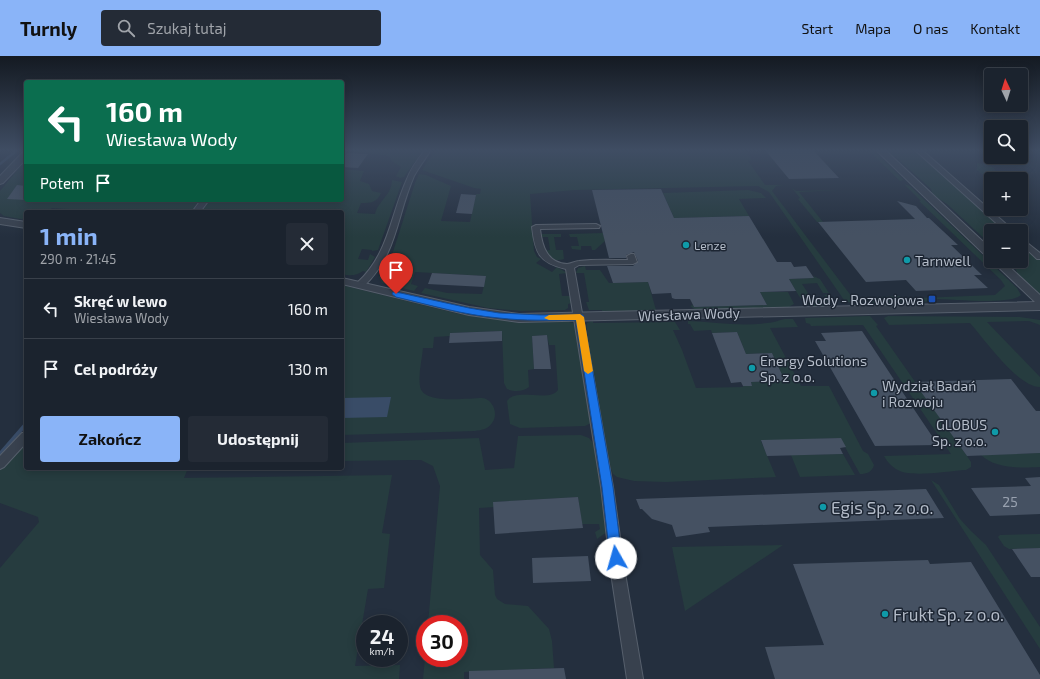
<!DOCTYPE html>
<html lang="pl">
<meta charset="utf-8">
<style>
:root{--surface:#1b232e;--page:#242b36;--text:#f1f3f6;--muted:#a0a4aa;--line:#39404a;--accent:#8ab4f8}
body{margin:0;font-family:"Exo 2",sans-serif;background:var(--page);color:var(--text);height:100vh;display:flex;flex-direction:column;font-size:15px;white-space:nowrap}
*{box-sizing:border-box;margin:0}
p{font-size:13px;color:var(--muted)}
.icon{flex:none;width:22px;height:22px;fill:none;stroke:currentColor;stroke-width:2;stroke-linecap:round;stroke-linejoin:round}
.map{position:relative;flex:1;overflow:hidden}
.drawer{position:absolute;left:24px;top:154px;width:320px;height:260px;display:flex;flex-direction:column;background:var(--surface);border-radius:4px;box-shadow:0 2px 10px #0003,0 0 0 1px var(--line)}
.drawer>*{flex:none}
.guide{position:absolute;left:24px;top:24px;width:320px;height:122px;border-radius:4px;box-shadow:0 2px 10px #0003,0 0 0 1px var(--line);background:#0b6e4f;color:#fff;overflow:hidden}
.needle{width:26px;rotate:356deg}
.tools{position:absolute;left:984px;top:12px;display:grid;gap:8px}
.tools a{display:grid;place-items:center;width:44px;height:44px;border-radius:4px;background:var(--surface);box-shadow:0 2px 10px #0003,0 0 0 1px var(--line);font-size:20px}
.speed{position:absolute;left:356px;top:559px;display:flex;gap:8px;font-size:20px;font-weight:700;text-align:center}
.speed>*{display:grid;place-content:center;width:52px;height:52px;border-radius:50%;background:var(--surface);box-shadow:0 2px 10px #0003,0 0 0 1px var(--line);line-height:1}
.speed small{font-size:10px;font-weight:400}
.speed .limit{border:6px solid #d22;background:#fff;color:#111}
.pin{position:absolute;display:grid;place-items:center;width:34px;height:34px;color:#fff;margin:-41px -17px;border-radius:50% 50% 50% 0;rotate:-45deg;box-shadow:0 0 4px #0007}
.pin .icon{rotate:45deg}
.me{position:absolute;width:44px;margin:-22px;rotate:353deg;stroke-linejoin:round;filter:drop-shadow(0 0 3px #0008)}
.turn{display:flex;align-items:center;gap:14px;height:84px;padding:0 16px;font-size:18px}
.turn .icon{width:52px;height:52px;stroke-width:2.5}
.turn b{display:block;font-size:28px;line-height:34px}
.then{display:flex;align-items:center;height:38px;padding:0 16px;background:#0003;gap:8px;font-size:15px}
.round{display:grid;place-items:center;flex:none;width:42px;height:42px;border-radius:4px;background:var(--page)}
.overview{display:flex;align-items:center;justify-content:space-between;height:68px;padding:0 16px}
h1{font-size:24px;font-weight:700;line-height:30px;color:var(--accent)}
.action{display:flex;gap:8px;margin-top:auto;padding:8px 16px}
.action a{flex:1;height:46px;border-radius:4px;background:var(--accent);color:#111;font-size:16px;font-weight:700;line-height:46px;text-align:center}
.action a+a{background:var(--page);color:var(--text)}
ul{padding:0;list-style:none}
li{display:flex;align-items:center;gap:12px;height:60px;padding:0 16px;border-top:1px solid var(--line)}
li div{flex:1}
li b{display:block;font-size:15px}
li em{font-style:normal}
header{display:flex;align-items:center;gap:24px;box-sizing:border-box;height:56px;padding:0 20px;background:var(--accent);color:#111}
header strong{font-size:19px}
nav{display:flex;gap:22px;margin-inline-start:auto;font-size:14px}
.search{width:280px;height:36px;background:var(--page);display:flex;align-items:center;gap:10px;box-sizing:border-box;padding:0 14px;border-radius:4px;color:var(--muted);font-size:15px}
.map>svg:first-child{display:block}
.green{fill:#263c3f}
.water{fill:#394c67}
.lines{fill:none;stroke-linecap:round;stroke-linejoin:round}
.stream-far1{stroke:#394c67;stroke-width:2.5}
.stream{stroke:#394c67;stroke-width:4}
.building{fill:#455162}
.minor-casing{stroke:#565f6c;stroke-width:2}
.tertiary-casing{stroke:#565f6c;stroke-width:2}
.minor{fill:#38414e;fill-rule:evenodd}
.tertiary{fill:#38414e;fill-rule:evenodd}
.route{fill:#1a73e8;stroke:#114b97}
.slow{fill:#f59e0b}
.culture-dot{fill:#0f9aa8;stroke:#1d2633;stroke-width:1.5}
.transit-dot{fill:#1a4fb4;stroke:#1d2633;stroke-width:1.5}
.labels{text-anchor:middle;dominant-baseline:central;stroke-width:3;stroke-linejoin:round;paint-order:stroke}
.far-poi-label{font-size:12px;fill:#b4bcc9;stroke:#1d2633;text-anchor:start}
.poi-label{font-size:14px;fill:#b4bcc9;stroke:#1d2633;text-anchor:start}
.street-label{font-size:14px;fill:#b4bcc9;stroke:#1d2633}
.near-number-label{font-size:14px;fill:#98a1af}
.near-poi-label{font-size:17px;fill:#b4bcc9;stroke:#1d2633;text-anchor:start}
</style>
<header>
<strong>Turnly</strong>
<div class="search"><svg class="icon" aria-label="search" viewBox="0 0 24 24"><circle cx="10" cy="10" r="6"/><path d="M15 15l6 6"/></svg>Szukaj tutaj</div>
<nav><a>Start</a><a>Mapa</a><a>O nas</a><a>Kontakt</a></nav>
</header>
<div class="map">
<svg width="1040" height="623" viewBox="0 0 1040 623">
<rect width="100%" height="100%" fill="#242f3e"/>
<path class="green" d="M342 94H423L404 121 400 122 396 120 401 111 392 105 389 100Z
M435 94H745L752 104 748 105 765 129H784L776 130 772 135 852 241 854 247 853 248 844 244 769 136 758 130 575 134 530 138 534 195 537 201 541 203 536 207 552 216 557 211 567 217 559 218 562 240H571L572 247 568 248V252L565 254 521 255 488 252 421 237 425 232 447 237 482 238 486 220 415 216 411 228 418 230 414 235 382 227 379 221 392 199 415 127 419 118 426 119 451 130 441 165 470 166 476 138H480L481 133 474 132 422 114Z
M868 94H873L904 124 900 125Z
M885 94H915L1007 175H991V189L947 148 933 139 931 133 897 102 889 98Z
M26 104V144H202L193 156H119L52 152 46 156H26V164L4 160 0 157V135Z
M977 107 987 109 995 113V119C988 120 982 119 977 114Z
M342 113 364 115 360 125 369 128 372 135 381 137C377 147 370 147 361 147L357 157 375 158C378 145 392 139 392 124L402 126 378 194 372 195V194L362 193 358 203 368 204 370 198 375 201 366 216 363 215C356 220 350 220 342 218V156H198L207 144H342Z
M904 128 910 130 1017 232 1021 239C1009 250 947 242 929 243L930 245C912 247 880 254 865 244L864 242 899 240 910 244 920 242 995 239 1005 230 1001 224 919 145H921Z
M792 132 796 135 841 134 799 136 823 166H817L798 143 800 142Z
M748 134 761 137 766 142 739 143 749 160 674 162 663 137Z
M603 177 605 185 595 194H592L591 190H581V194L572 193 571 190H579L577 181H570L569 178Z
M541 178H561V181H554L556 194H563L564 203C556 206 547 202 543 195L550 194 548 181H542Z
M1021 187 1040 204V240L1018 219 1015 211 1008 205H1021Z
M585 210 586 214H600L609 227 648 226 656 254 602 256V254H589L586 246H589L584 217H576L578 212Z
M813 220 820 223 829 237H823L817 227 802 228 812 243H827L824 239 830 238 833 245 829 250C803 255 800 241 789 223L814 222Z
M342 229 459 258 518 266 566 265 573 267 576 271 591 367 585 370 520 372 510 368 507 345C516 331 549 347 558 334L555 289H549L547 279 532 280 534 313 528 314 529 331C523 336 514 336 507 333L504 327 502 275 450 277V280L434 281 433 292H423C422 304 418 318 420 330 422 349 468 342 482 342 493 343 499 358 492 367 488 373 482 374 475 375L342 379Z
M760 236H788L794 248 787 252 696 254 690 250 693 249 694 251 767 249Z
M870 260 878 269 876 270 967 400 971 406V411L966 414C950 415 913 421 900 415 893 412 888 407 884 400L951 398 863 269 811 270 810 268 806 267 805 262Z
M888 260 1020 261 1040 264V269L1029 265 987 266 1040 321V331C1018 331 985 284 970 267L889 269 884 262Z
M785 263H793L798 271 770 272 801 330H829L863 395 868 398 874 409C872 416 867 418 860 418L840 382 761 385 776 421 666 426 634 425 617 421 613 418 611 413C608 395 584 274 587 267L593 265V267L675 266 680 274H673L682 294 696 332 743 331V330H752L751 326 785 325 772 297 746 298 737 276 712 277 711 274 694 275 690 268H688V265C714 266 741 271 767 267 773 267 779 264 785 263Z
M581 379 589 382 594 388 607 476 597 483 595 476 600 473 599 468H582L578 441 494 446V451L479 452 480 499 493 514 495 539 497 543 505 548 528 550 549 573 552 585 554 612 464 616V623H423L425 602H459V568H428L440 430 433 410 421 404H413L342 405V387L479 382 485 414 514 412 518 380Z
M26 384V412H188L184 422 392 419 382 477 390 478 384 532 368 533 355 610 400 609 399 623H0V512L39 466 38 461 0 447V414Z
M1040 397V411C1022 412 995 413 981 399Z
M843 398 855 419 800 421 791 399Z
M931 424 939 429 960 463 971 475 986 489 1040 571V593Z
M1040 478V492L1009 493 1004 490 998 481 1000 479Z
M783 489 685 555 672 491Z"/>
<path class="water" d="M391 341 387 361 342 362V342Z"/>
<g class="lines">
<path class="stream-far1" d="M0 108 17 94"/>
<path class="stream" d="M0 398 26 368"/>
</g>
<path class="building" d="M765 94H813L839 122 789 123Z
M347 97 368 98 358 112 342 111V103Z
M17 129 26 130V144L7 143Z
M661 133 674 162 749 160 777 206H791L794 211 806 210 814 222 789 223 796 235 760 236 767 249 694 251 690 243H675L672 242 671 237 652 238 648 226 613 227 607 210H633L638 205 634 196 626 199V202H609L592 134Z
M461 138 476 139 472 158 456 157Z
M897 145 916 150 927 162H929L958 189H951L982 219H974L988 232 916 235 906 224 866 226 818 166 915 163Z
M432 217 486 220 484 231 428 228Z
M502 275V285L449 287 450 277Z
M862 275 891 319 938 389 875 390 815 285H826L821 277Z
M737 276 746 298 772 297 785 325 751 326 752 330H743L741 326 731 327 712 277Z
M547 279 551 313H534L532 280Z
M1011 323 1036 355H1040V397L967 400 914 326Z
M841 382 846 391 840 392 843 398 767 400 761 384Z
M1040 421V458L990 460 971 432 1031 430 1025 422Z
M926 433 944 462 708 471 710 476 676 481 672 469 652 463 642 453H640L636 443Z
M578 441 583 472 495 478 493 446Z
M1040 492V521H1031L1012 493Z
M588 500 591 525 533 527 532 502Z
M928 504 930 508 971 506 1040 619V623H775L765 591 824 589 793 508Z
M564 612 566 623H469V615Z"/>
<g class="lines">
<defs>
<path id="minor" d="M425 94H431C425 103 419 111 414 120 396 161 398 198 363 231H357L356 229 357 227C389 198 390 160 407 123 411 112 418 103 425 94Z
M915 94H922L1014 175H1005Z
M201 144H209L200 156H192Z
M596 168 600 170 599 172 540 173C542 190 547 207 567 208 571 208 575 205 579 205 595 203 612 204 628 204L627 200 631 198H634L637 206 633 208 579 209 574 212 613 431 625 517 643 623H627L611 517 601 431 566 213C539 207 535 197 532 171L536 169Z
M1021 182 1040 197V203H1037L1021 188Z
M26 376V387L4 411 0 413V400L22 377Z"/>
<path id="tertiary" d="M876 94H885L991 193V202L987 201Z
M23 96H26V103L3 127 0 128V120Z
M0 162 26 166V172L0 168Z
M992 205H1003L1040 239V254L519 266 469 259 342 228V222L469 251 519 258 1035 246Z"/>
</defs>
<use href="#minor" class="minor-casing"/>
<use href="#tertiary" class="tertiary-casing"/>
<use href="#minor" class="minor"/>
<use href="#tertiary" class="tertiary"/>
</g>
<linearGradient id="sky" x2="0" y2="1"><stop stop-color="#141a22"/><stop offset="0.52" stop-color="#3f4d63"/><stop offset="1" stop-color="#3f4d63" stop-opacity="0"/></linearGradient>
<rect width="1040" height="181" fill="url(#sky)"/>
<path class="route" d="M393 236H396L469 252 499 257 541 259H583L613 431 622 502 620 506 616 507 612 506 610 502 602 431 576 264C550 264 524 265 499 262 464 259 430 249 396 241L392 238Z"/>
<path class="slow" d="M580 258 584 261 593 315 588 318 584 315 576 264H549L544 262 549 259Z"/>
<g class="culture-dot">
<circle cx="686" cy="189" r="4"/>
<circle cx="907" cy="204" r="4"/>
<circle cx="752" cy="312" r="4"/>
<circle cx="874" cy="337" r="4"/>
<circle cx="995" cy="376" r="4"/>
<circle cx="823" cy="451" r="4"/>
<circle cx="885" cy="558" r="4"/>
</g>
<rect class="transit-dot" x="928" y="239" width="8" height="8" rx="2"/>
<g class="labels">
<g class="far-poi-label">
<text x="694" y="189">Lenze</text>
</g>
<g class="poi-label">
<text x="915" y="204">Tarnwell</text>
<text x="924" y="243" text-anchor="end">Wody - Rozwojowa</text>
<text x="760" y="304">Energy Solutions<tspan x="760" dy="16">Sp. z o.o.</tspan></text>
<text x="882" y="329">Wydział Badań<tspan x="882" dy="16">i Rozwoju</tspan></text>
<text x="987" y="368" text-anchor="end">GLOBUS<tspan x="987" dy="16">Sp. z o.o.</tspan></text>
</g>
<g class="street-label">
<text transform="translate(689 258) rotate(-2)">Wiesława Wody</text>
</g>
<g class="near-number-label">
<text x="1010" y="445">25</text>
</g>
<g class="near-poi-label">
<text x="831" y="451">Egis Sp. z o.o.</text>
<text x="893" y="558">Frukt Sp. z o.o.</text>
</g>
</g>
</svg>
<div class="tools">
<a><svg class="needle" viewBox="-14 -14 28 28"><path d="M0-13l5 13h-10z" fill="#e53935"/><path d="M0 13l5-13h-10z" fill="#a0a4aa"/></svg></a>
<a><svg class="icon" aria-label="search" viewBox="0 0 24 24"><circle cx="10" cy="10" r="6"/><path d="M15 15l6 6"/></svg></a>
<a>+</a>
<a>−</a>
</div>
<div class="speed"><div>24<small>km/h</small></div><div class="limit">30</div></div>
<div class="pin" style="left:396px;top:238px;background:#d93025"><svg class="icon" aria-label="arrive" viewBox="0 0 24 24"><path d="M6 21V4h12l-3 4 3 4H6"/></svg></div>
<svg class="me" style="left:616px;top:502px" viewBox="-20 -20 40 40"><circle r="19" fill="#fff"/><path d="M0-13L10 11 0 6-10 11z" fill="#1a73e8"/></svg>
<div class="guide">
<div class="turn"><svg class="icon" aria-label="left" viewBox="0 0 24 24"><path d="M17 20v-9H6M10 6l-5 5 5 5"/></svg><div><b>160 m</b>Wiesława Wody</div></div>
<div class="then">Potem<svg class="icon" aria-label="arrive" viewBox="0 0 24 24"><path d="M6 21V4h12l-3 4 3 4H6"/></svg></div>
</div>
<section class="drawer">
<div class="overview"><div><h1>1 min</h1><p>290 m · 21:45</p></div><a class="round"><svg class="icon" aria-label="close" viewBox="0 0 24 24"><path d="M6 6l12 12M18 6L6 18"/></svg></a></div>
<ul>
<li><svg class="icon" aria-label="left" viewBox="0 0 24 24"><path d="M17 20v-9H6M10 6l-5 5 5 5"/></svg><div><b>Skręć w lewo</b><p>Wiesława Wody</p></div><em>160 m</em></li>
<li><svg class="icon" aria-label="arrive" viewBox="0 0 24 24"><path d="M6 21V4h12l-3 4 3 4H6"/></svg><div><b>Cel podróży</b></div><em>130 m</em></li>
</ul>
<div class="action"><a>Zakończ</a><a>Udostępnij</a></div>
</section>
</div>
